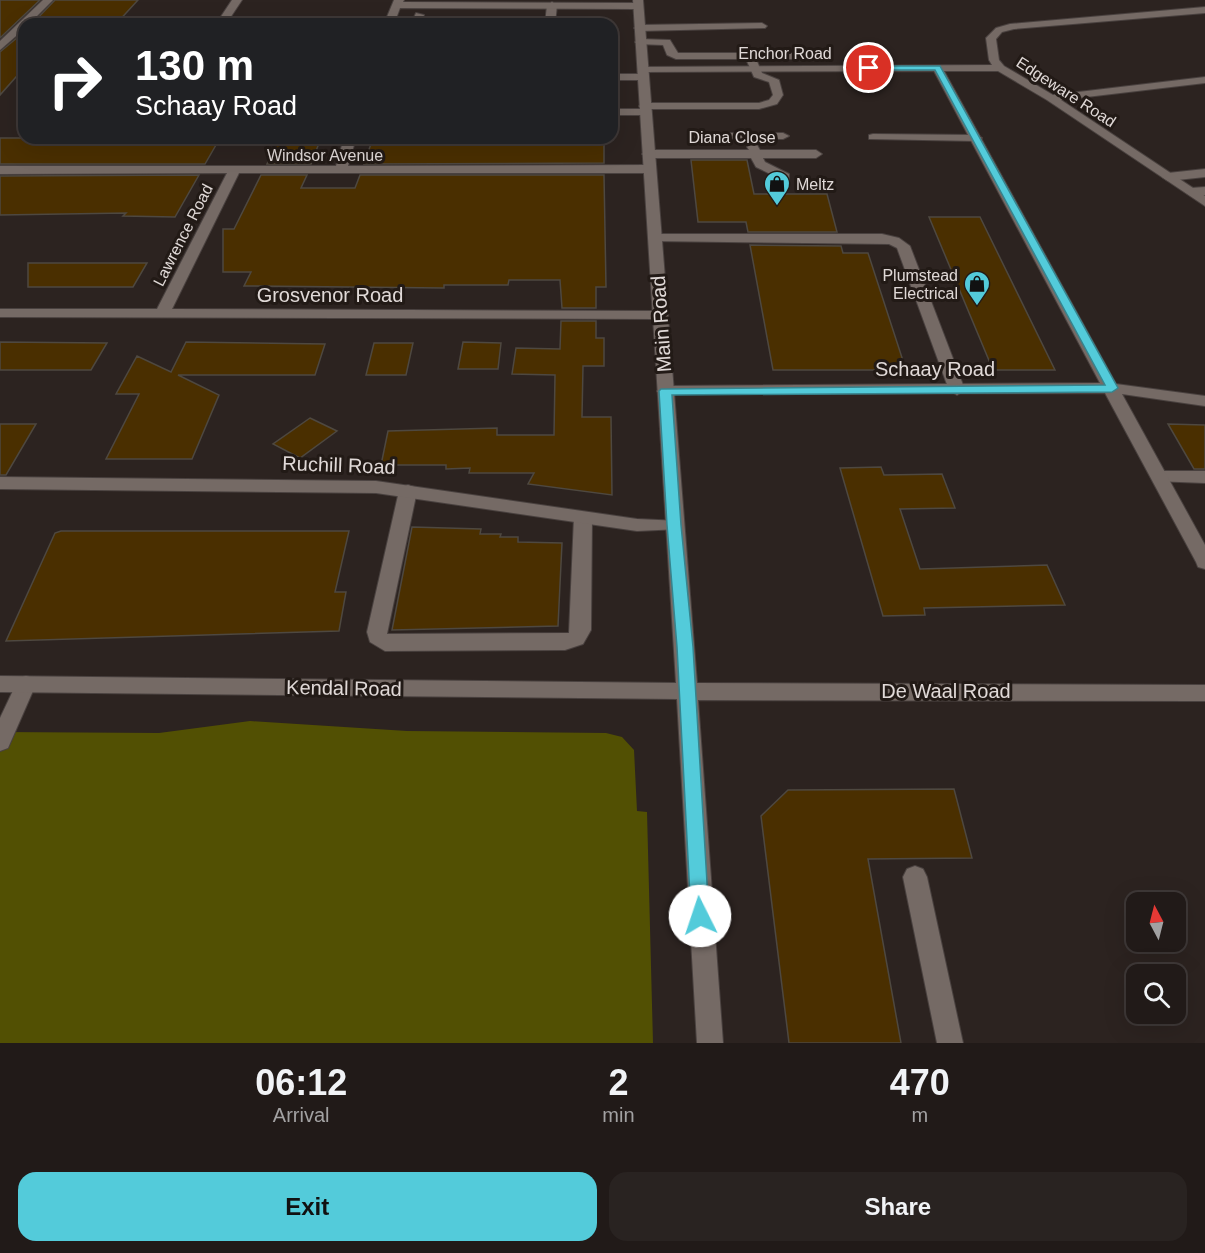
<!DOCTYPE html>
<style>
:root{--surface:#211a18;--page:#292321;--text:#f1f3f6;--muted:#a2a1a2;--line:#3e3837;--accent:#53cbda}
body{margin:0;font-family:Helvetica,sans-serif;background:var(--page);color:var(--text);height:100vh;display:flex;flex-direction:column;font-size:22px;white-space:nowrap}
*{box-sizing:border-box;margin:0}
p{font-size:20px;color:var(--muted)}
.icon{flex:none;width:33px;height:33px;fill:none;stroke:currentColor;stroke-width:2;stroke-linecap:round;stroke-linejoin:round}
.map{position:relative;height:1043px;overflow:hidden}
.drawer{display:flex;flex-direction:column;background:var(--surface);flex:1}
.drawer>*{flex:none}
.top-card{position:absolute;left:18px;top:18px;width:600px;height:126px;border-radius:18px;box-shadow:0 6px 24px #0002,0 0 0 2px var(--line);background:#202124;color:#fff;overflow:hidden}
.needle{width:39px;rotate:353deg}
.controls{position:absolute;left:1126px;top:892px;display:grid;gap:12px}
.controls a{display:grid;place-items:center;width:60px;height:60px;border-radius:12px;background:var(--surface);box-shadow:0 6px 24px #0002,0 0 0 2px var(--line);font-size:30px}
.pin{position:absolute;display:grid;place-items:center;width:51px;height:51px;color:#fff;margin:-26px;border:3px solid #fff;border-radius:50%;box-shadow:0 2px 6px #0007}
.me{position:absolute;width:66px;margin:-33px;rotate:356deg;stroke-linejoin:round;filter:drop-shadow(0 0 4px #0008)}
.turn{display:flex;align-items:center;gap:21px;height:126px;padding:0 18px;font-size:27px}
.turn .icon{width:78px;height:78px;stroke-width:2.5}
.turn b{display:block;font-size:42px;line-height:51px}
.eta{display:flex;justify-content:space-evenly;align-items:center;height:102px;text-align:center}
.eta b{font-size:36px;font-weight:600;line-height:42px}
.action{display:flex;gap:12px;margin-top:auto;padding:12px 18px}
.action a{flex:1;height:69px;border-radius:18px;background:var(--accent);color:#111;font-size:24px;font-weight:600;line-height:69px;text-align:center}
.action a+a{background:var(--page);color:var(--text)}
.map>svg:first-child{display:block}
.green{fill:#525003}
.building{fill:#4a2f00;stroke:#4e4840;stroke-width:1.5}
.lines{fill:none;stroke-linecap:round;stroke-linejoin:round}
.lane-casing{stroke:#49413f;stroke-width:2}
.street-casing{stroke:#49413f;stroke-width:2}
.secondary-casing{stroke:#49413f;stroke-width:2}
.lane{fill:#756a65;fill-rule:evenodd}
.street{fill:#756a65;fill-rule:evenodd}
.secondary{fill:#756a65;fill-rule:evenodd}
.route{fill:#53cbda;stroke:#36848e;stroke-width:1.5}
.labels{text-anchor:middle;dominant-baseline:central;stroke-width:6;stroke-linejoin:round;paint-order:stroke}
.far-street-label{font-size:16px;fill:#e0d9d7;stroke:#221a16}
.far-poi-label{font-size:16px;fill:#e0d9d7;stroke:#221a16;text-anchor:start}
.street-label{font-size:20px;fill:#e0d9d7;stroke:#221a16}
</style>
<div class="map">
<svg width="1205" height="1043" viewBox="0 0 1205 1043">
<rect width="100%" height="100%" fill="#2c2320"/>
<path class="green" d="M250 721 407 731 606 733 622 737 634 750 637 811 647 812 653 1043H0V732L159 733Z"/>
<path class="building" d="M0 0H40L0 38Z
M55 0H138L116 24H32Z
M24 32V68L0 95V52Z
M0 138H220L205 164H0Z
M279 138H321L311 164H267Z
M373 138H533V141H604V163L364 164Z
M691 160H747L754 194H827L837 232H748L746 222H698Z
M199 175 175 217 123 216 126 213 0 215V176Z
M261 175H307L301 188H355L360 175H604L606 287H596V308H562L560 280H509L508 285H444V288L244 286 251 272H223V229H234Z
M929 217H980L1055 370H993Z
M750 245 841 246 843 253H868L906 370H773Z
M28 263H147L133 287H28Z
M561 321H596V338H604V366H583L582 417H611L612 495 528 484 534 473H469L470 468 446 469V465H381L388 431 497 428V435H554L555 375 512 374 516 348 560 349Z
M0 342 107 343 91 370H0Z
M186 342 325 344 315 375H178L219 395 192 459H106L139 394H116L137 356 171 372Z
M463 342 501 343 498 369H458Z
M374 343H413L406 375H366Z
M310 418 337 431 300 458 273 444Z
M0 424H36L6 475H0Z
M1168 424 1205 425V469H1194Z
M881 467 884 475 942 474 955 508 900 509 920 569 1047 565 1065 605 924 608 925 615 883 616 840 468Z
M412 527 481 529 480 534H501L500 537H518V542L562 543 558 626 392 630Z
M61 531H349L335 592H346L339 631 6 641 55 533Z
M954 789 972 858 868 859 901 1043H789L761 816 788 790Z"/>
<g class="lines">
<defs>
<path id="lane" d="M552 2 557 5 555 24H545L547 5Z
M416 13 424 15 421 24H411Z
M762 23 767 26 765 28 639 31 634 28 639 25Z
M640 39 670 40 678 53H801L806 56 801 59H756L762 73 779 80 783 95 777 104 759 109H646L650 112 644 115H612V109H642L639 106 644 103H759L769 100 773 95 769 82 754 77 746 59H676L667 55 663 45 637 44 635 42Z
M612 74H642L647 77 642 80H612Z
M699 133H783L789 136 783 139 695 138V134Z
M873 134 976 135 982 138 976 141 869 139V135Z
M753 144 757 145 760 150H816L822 154 816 158H763L765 162 789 174V180L785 181 756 167 751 158H648L642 154 648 150H749L747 147Z
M1205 169V177L1168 181 1162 177 1168 173Z
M1205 187V195L1191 196 1185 192 1191 188Z
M655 234H882L899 238 910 246 965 390 957 395 949 390 897 248 889 244 650 241 648 238 650 235Z
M1160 471H1205V483L1154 481 1151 477 1154 473Z
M408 485 414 487 417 491 387 634 569 633 574 517 577 513H589L592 517 591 630 583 644 565 650 385 651 370 642 367 632 399 491 402 487Z
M26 676 33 678 36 684 8 748 0 751V718L19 678Z
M915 866 923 869 927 877 963 1043H937L903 877 907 869Z"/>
<path id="street" d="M43 0H53L29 24H24V29L0 50V41Z
M232 0H242L226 24H216Z
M394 0H404L403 2 638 3 643 6 638 9 400 8 394 24H384Z
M1205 7V13L1014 29 1002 32 996 39 999 60 1004 66 1053 95 1205 77V83L1061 100 1205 196V206L1047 100 998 71H944L1116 384 1205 396V406L1122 394 1205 545V569L1198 567 1196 562 1105 393 659 394 657 391 665 386 1100 383 934 71 642 72 638 71V67L992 65 989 60 986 38 996 28 1010 24Z
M344 138H356L348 166 649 165 655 169 649 173H239L172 309 659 311 666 315 659 319 0 317V309H157L227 173 0 174V166H336Z
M0 477 376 481 637 519 680 521 683 525 680 529 637 531 376 493 0 489Z"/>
<path id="secondary" d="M633 0H643L697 683 1205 685V701L698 700 723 1043H697L677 699 0 692V676L676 683Z"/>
</defs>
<use href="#lane" class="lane-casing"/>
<use href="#street" class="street-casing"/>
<use href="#secondary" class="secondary-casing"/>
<use href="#lane" class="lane"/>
<use href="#street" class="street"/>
<use href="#secondary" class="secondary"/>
</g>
<path class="route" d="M866 66H940L1118 388 1112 392 672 395 681 525 693 647 709 916 707 922 700 925 693 922 691 916 677 647 667 525 659 391 661 389 1105 385 935 70H869L865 68Z"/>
<defs>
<symbol id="shop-pin" viewBox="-11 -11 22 30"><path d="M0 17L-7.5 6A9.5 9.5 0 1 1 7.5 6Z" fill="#53cbda" stroke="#221a16"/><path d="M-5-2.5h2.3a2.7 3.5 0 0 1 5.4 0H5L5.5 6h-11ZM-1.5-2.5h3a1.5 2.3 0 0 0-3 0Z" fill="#111"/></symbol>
</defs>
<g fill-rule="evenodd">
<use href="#shop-pin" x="762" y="169" width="30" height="40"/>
<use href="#shop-pin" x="962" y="269" width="30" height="40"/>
</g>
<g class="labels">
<g class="far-street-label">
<text x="785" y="53">Enchor Road</text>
<text transform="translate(1066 92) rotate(33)">Edgeware Road</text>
<text x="732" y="137">Diana Close</text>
<text x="325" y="155">Windsor Avenue</text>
<text transform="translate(183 235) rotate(-63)">Lawrence Road</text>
</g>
<g class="far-poi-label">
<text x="796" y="184">Meltz</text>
<text x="958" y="275" text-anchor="end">Plumstead<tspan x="958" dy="18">Electrical</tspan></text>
</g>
<g class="street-label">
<text x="330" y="295">Grosvenor Road</text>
<text transform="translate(661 324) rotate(-94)">Main Road</text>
<text x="935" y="369">Schaay Road</text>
<text transform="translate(339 465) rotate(2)">Ruchill Road</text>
<text transform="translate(344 688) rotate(1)">Kendal Road</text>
<text x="946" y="691">De Waal Road</text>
</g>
</g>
</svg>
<div class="controls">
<a><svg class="needle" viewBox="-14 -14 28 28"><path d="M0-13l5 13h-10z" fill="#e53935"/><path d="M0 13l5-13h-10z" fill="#a2a1a2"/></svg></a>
<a><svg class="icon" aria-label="search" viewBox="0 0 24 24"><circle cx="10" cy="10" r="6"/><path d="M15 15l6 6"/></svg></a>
</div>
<div class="pin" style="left:869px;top:68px;background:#d93025"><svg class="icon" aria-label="arrive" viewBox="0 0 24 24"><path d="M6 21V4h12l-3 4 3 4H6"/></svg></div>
<svg class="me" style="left:700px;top:916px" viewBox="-20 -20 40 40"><circle r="19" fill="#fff"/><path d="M0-13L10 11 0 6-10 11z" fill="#53cbda"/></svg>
<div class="top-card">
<div class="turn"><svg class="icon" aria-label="right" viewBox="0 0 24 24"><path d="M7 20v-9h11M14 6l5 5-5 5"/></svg><div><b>130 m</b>Schaay Road</div></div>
</div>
</div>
<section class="drawer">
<div class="eta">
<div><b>06:12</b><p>Arrival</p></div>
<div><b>2</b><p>min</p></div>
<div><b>470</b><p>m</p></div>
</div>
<div class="action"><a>Exit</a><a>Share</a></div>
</section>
